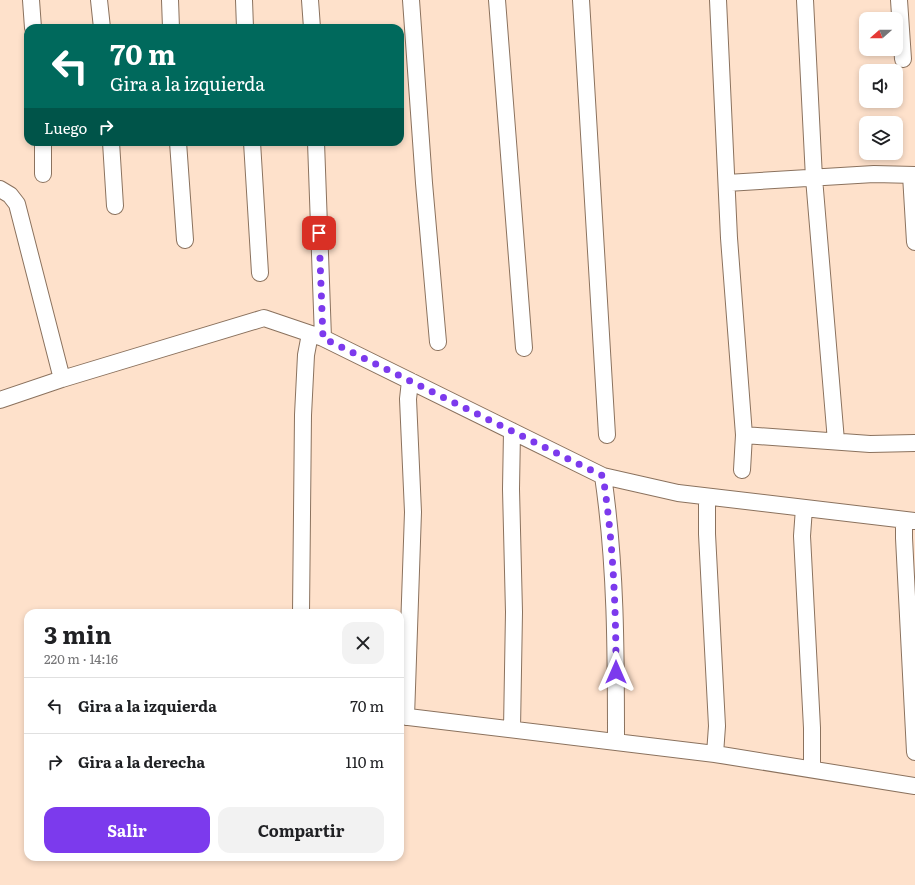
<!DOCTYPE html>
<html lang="es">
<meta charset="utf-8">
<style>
:root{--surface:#fff;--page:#f2f2f2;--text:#202124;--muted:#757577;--line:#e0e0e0;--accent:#7c3aed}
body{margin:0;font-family:Literata,serif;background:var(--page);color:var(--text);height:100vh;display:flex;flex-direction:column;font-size:15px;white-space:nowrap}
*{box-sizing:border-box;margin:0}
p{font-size:13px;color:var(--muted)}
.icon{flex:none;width:22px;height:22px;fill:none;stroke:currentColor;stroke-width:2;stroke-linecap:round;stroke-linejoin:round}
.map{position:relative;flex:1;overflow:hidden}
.details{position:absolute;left:24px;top:609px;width:380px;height:252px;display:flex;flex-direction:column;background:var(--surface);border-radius:12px;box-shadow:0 2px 6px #0003}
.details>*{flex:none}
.top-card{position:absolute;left:24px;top:24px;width:380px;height:122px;border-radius:12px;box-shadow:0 2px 6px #0003;background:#00695c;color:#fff;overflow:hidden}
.needle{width:26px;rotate:249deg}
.fabs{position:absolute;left:859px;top:12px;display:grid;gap:8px}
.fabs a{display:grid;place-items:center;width:44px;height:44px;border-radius:8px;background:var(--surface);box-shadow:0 2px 6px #0003;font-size:20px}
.pin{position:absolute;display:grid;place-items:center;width:34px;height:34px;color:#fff;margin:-17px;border-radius:8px;box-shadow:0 2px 6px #0006}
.me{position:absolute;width:44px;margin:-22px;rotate:0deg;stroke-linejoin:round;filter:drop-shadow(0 0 3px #0008)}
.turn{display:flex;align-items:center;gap:14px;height:84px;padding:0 20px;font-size:18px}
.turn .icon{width:52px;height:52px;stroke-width:2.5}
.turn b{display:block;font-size:28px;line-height:34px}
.then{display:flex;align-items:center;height:38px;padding:0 20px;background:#0003;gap:8px;font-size:15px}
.round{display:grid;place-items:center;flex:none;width:42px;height:42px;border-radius:12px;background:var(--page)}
.summary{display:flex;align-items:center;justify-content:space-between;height:68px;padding:0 20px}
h1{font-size:24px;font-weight:700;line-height:30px}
.cta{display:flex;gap:8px;margin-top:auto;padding:8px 20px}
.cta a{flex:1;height:46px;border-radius:12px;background:var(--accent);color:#fff;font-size:16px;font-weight:700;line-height:46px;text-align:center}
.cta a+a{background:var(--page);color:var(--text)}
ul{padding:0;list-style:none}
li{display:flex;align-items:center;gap:12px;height:56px;padding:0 20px;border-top:1px solid var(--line)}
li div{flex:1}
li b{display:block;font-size:15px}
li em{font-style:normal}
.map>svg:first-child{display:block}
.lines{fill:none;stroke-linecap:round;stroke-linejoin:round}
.street-casing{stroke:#8b725e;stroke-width:18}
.street{stroke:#fff;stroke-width:16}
.route{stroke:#7c3aed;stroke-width:7;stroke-dasharray:0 12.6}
</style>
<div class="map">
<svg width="915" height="885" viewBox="0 0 915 885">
<rect width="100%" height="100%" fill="#fee1cb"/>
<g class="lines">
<defs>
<path id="street" d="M31 0 33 28
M99 0 102 28
M170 0 171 28
M244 0 245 28
M310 0 312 28
M411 0 424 183 438 342
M497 0 524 348
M581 0 607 435
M718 0 729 238 744 435 742 470
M805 0 814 178 836 441
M899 0 903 59
M43 142V174
M111 142 115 206
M178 142 185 240
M252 142 260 273
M316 142 323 338
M911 175 915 242
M727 183 874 174 915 175
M0 189 10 195 17 204 62 379
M0 400 62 379 264 318 323 338 603 476 678 493 915 521
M744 435 870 444 915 443
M603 476C616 564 616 653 616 742
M707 497V534L717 726 715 754
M804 508 802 536 812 728V769
M904 520V538L915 752
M301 613 303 415 306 355 310 334
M400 716 715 754 915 786
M406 717 413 512 408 399 410 381
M512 729 514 612 511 489 512 431"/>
</defs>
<use href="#street" class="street-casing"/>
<use href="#street" class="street"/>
</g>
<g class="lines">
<path class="route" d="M319 233 323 338 603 476C613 541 616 606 616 672"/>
</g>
</svg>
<div class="fabs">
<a><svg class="needle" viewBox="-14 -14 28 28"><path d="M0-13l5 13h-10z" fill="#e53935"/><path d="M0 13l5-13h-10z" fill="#757577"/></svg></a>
<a><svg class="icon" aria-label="sound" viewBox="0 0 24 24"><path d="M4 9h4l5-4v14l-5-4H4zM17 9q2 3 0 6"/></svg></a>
<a><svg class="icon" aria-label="layers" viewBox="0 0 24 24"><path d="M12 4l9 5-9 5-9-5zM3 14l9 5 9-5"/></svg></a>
</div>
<div class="pin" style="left:319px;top:233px;background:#d93025"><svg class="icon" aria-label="arrive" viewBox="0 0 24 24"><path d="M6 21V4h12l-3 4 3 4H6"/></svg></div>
<svg class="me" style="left:616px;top:672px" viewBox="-20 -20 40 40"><path d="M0-17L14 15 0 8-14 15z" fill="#7c3aed" stroke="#fff" stroke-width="4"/></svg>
<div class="top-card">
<div class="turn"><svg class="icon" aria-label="left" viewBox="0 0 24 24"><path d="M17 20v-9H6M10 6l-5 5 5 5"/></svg><div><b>70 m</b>Gira a la izquierda</div></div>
<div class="then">Luego<svg class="icon" aria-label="right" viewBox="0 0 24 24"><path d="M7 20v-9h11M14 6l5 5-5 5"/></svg></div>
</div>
<section class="details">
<div class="summary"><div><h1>3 min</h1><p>220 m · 14:16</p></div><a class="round"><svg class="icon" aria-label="close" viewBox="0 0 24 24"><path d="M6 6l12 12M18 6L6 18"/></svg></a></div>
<ul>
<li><svg class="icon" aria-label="left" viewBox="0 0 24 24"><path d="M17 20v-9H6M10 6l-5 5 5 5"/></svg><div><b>Gira a la izquierda</b></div><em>70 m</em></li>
<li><svg class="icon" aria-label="right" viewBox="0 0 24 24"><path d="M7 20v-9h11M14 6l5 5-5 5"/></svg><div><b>Gira a la derecha</b></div><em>110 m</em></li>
</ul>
<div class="cta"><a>Salir</a><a>Compartir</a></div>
</section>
</div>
